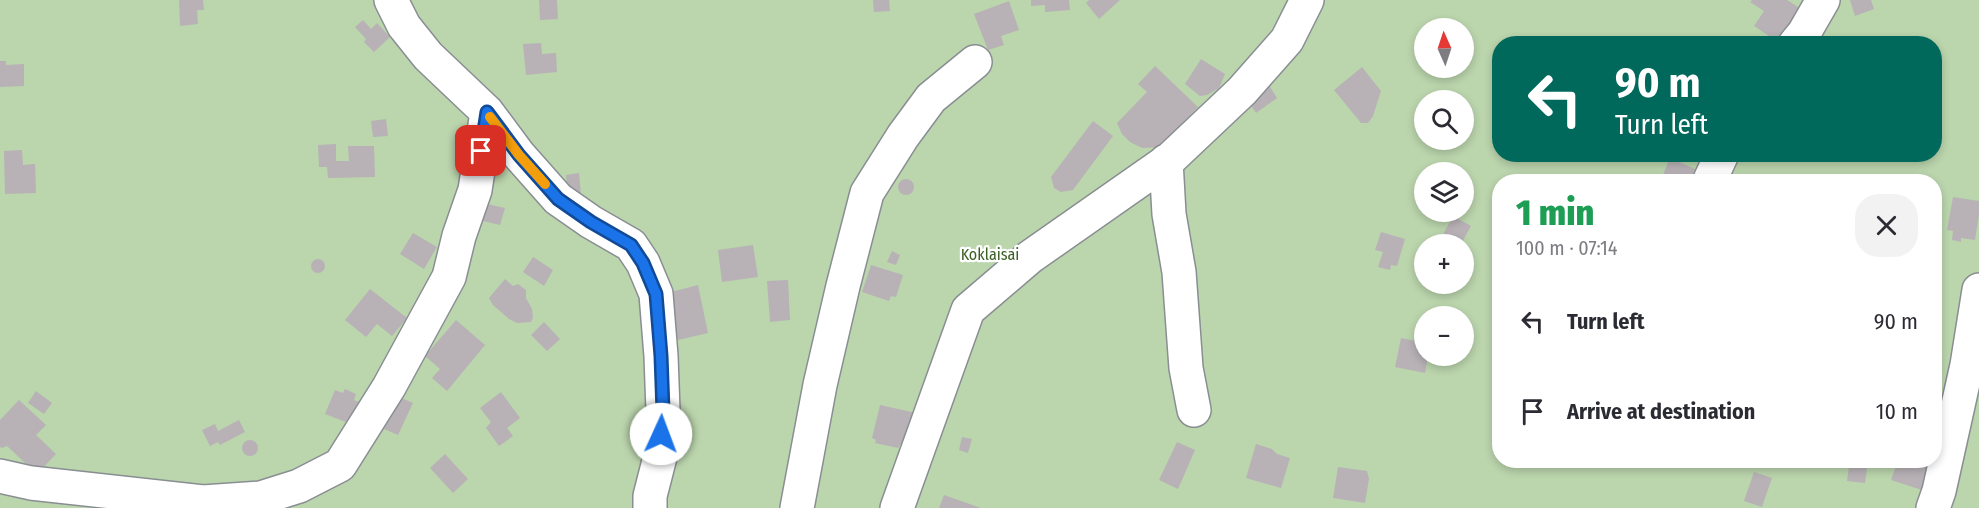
<!DOCTYPE html>
<meta charset="utf-8">
<style>
:root{--surface:#fff;--page:#f2f2f3;--text:#2b2b33;--muted:#7c7c81}
body{margin:0;font-family:"Fira Sans Condensed",sans-serif;background:var(--page);color:var(--text);height:100vh;display:flex;flex-direction:column;font-size:22px;white-space:nowrap}
*{box-sizing:border-box;margin:0}
p{font-size:20px;color:var(--muted)}
.icon{flex:none;width:33px;height:33px;fill:none;stroke:currentColor;stroke-width:2;stroke-linecap:round;stroke-linejoin:round}
.map{position:relative;flex:1;overflow:hidden}
.side{position:absolute;left:1492px;top:174px;width:450px;height:294px;display:flex;flex-direction:column;background:var(--surface);border-radius:24px;box-shadow:0 3px 9px #0003}
.side>*{flex:none}
.guide{position:absolute;left:1492px;top:36px;width:450px;height:126px;border-radius:24px;box-shadow:0 3px 9px #0003;background:#00695c;color:#fff;overflow:hidden}
.needle{width:39px;rotate:357deg}
.tools{position:absolute;left:1414px;top:18px;display:grid;gap:12px}
.tools a{display:grid;place-items:center;width:60px;height:60px;border-radius:50%;background:var(--surface);box-shadow:0 3px 9px #0003;font-size:30px}
.pin{position:absolute;display:grid;place-items:center;width:51px;height:51px;color:#fff;margin:-26px;border-radius:12px;box-shadow:0 3px 9px #0006}
.me{position:absolute;width:66px;margin:-33px;rotate:2deg;stroke-linejoin:round;filter:drop-shadow(0 0 4px #0008)}
.turn{display:flex;align-items:center;gap:21px;height:126px;padding:0 24px;font-size:27px}
.turn .icon{width:78px;height:78px;stroke-width:2.5}
.turn b{display:block;font-size:42px;line-height:51px}
.round{display:grid;place-items:center;flex:none;width:63px;height:63px;border-radius:24px;background:var(--page)}
.summary{display:flex;align-items:center;justify-content:space-between;height:102px;padding:0 24px}
h1{font-size:36px;font-weight:800;line-height:45px;color:#1e9e55}
ul{padding:0;list-style:none}
li{display:flex;align-items:center;gap:18px;height:90px;padding:0 24px}
li div{flex:1}
li b{display:block;font-size:22px}
li em{font-style:normal}
.map>svg:first-child{display:block}
.green{fill:#bbd5ad;fill-rule:evenodd}
.building{fill:#b8b2b6}
.lines{fill:none;stroke-linecap:round;stroke-linejoin:round}
.minor-casing{stroke:#898e93;stroke-width:36}
.minor{stroke:#fff;stroke-width:33}
.route-casing{stroke:#114b97;stroke-width:15}
.route{stroke:#1a73e8;stroke-width:10}
.slow{stroke:#f59e0b;stroke-width:10}
.labels{text-anchor:middle;dominant-baseline:central;stroke-width:4.5;stroke-linejoin:round;paint-order:stroke}
.park-label{font-size:16px;fill:#3b6023;stroke:#fff}
</style>
<div class="map">
<svg width="1979" height="508" viewBox="0 0 1979 508">
<rect width="100%" height="100%" fill="#e7ecf1"/>
<path class="green" d="M0 0H1979V508H0ZM1425 28H1464V68H1425ZM1500 44H1935V154H1500ZM1425 100H1464V140H1425ZM1425 172H1464V212H1425ZM1500 182H1935V460H1500ZM1425 244H1464V284H1425ZM1425 316H1464V356H1425Z"/>
<path class="building" d="M179 0H203L204 10H197L198 24 180 26Z
M539 0H557L558 19 540 20Z
M873 0H889L890 11 874 12Z
M1031 0H1069L1070 10 1045 12V5L1031 6Z
M1089 0H1120L1099 19 1086 3Z
M1752 0H1787L1806 12 1784 34 1778 42 1754 26 1764 11 1750 2Z
M1850 0H1871L1874 9 1855 16Z
M1009 1 1019 30 1001 36 1004 45 988 50 974 14Z
M363 20 371 29 377 23 390 37 374 52 364 42 366 39 355 27Z
M541 43 542 54 556 53 557 72 526 75 523 44Z
M1201 59 1225 74 1219 88 1207 95 1200 96 1185 84Z
M0 61H6V65L24 64V86L0 87Z
M1155 66 1198 107 1159 147 1142 148 1130 142 1122 134 1117 123 1147 92 1138 84Z
M1362 67 1381 91 1373 116 1368 123H1361L1334 90Z
M1269 85 1277 98 1256 113 1247 100Z
M386 119 388 136 373 137 371 121Z
M1093 121 1113 136 1073 190 1061 192 1054 188 1051 177Z
M336 144V161H349L348 146H374L375 177 328 178 327 167H319L318 145Z
M22 150 23 165 35 164 36 193 5 194 4 151Z
M1670 158 1695 169 1689 182H1660Z
M579 173 581 195 568 196 566 175Z
M898 187a8 8 0 1 1 16 0a8 8 0 1 1-16 0Z
M1953 197 1979 201V215L1975 240 1961 238V242L1952 240 1953 231 1947 230Z
M487 204 505 208 500 225 483 221Z
M1453 216 1471 226 1461 244H1433L1438 235 1441 238Z
M1381 232 1405 239 1397 266 1391 265 1390 270 1378 267 1383 252 1375 250Z
M413 233 437 247 424 269 400 254Z
M753 245 758 277 722 282 718 250Z
M892 251 900 255 896 265 887 262Z
M533 257 553 270 544 286 523 272Z
M311 266a7 7 0 1 1 14 0a7 7 0 1 1-14 0Z
M871 265 903 275 896 297 891 296 889 301 862 292Z
M505 279 513 286 518 284 526 290V298L532 309 533 317 531 322 517 323 509 319 493 305 489 298Z
M788 280 790 320 770 322 767 281Z
M698 285 708 333 678 340 667 293Z
M370 289 407 318 392 336 377 324 366 337 345 320Z
M456 320 485 345 447 391 432 378 440 369 425 356Z
M544 322 560 339 547 351 531 335Z
M1401 338 1425 343V356H1428L1425 373 1395 367Z
M345 389 356 394 354 400 361 403 354 421 348 418 346 422 325 414 335 390 343 393Z
M36 391 52 403 44 414 28 403Z
M501 392 520 418 507 428 513 436 499 446 486 428 491 422 480 408Z
M399 397 413 403 398 435 384 429Z
M19 400 46 425 36 435 56 454 37 474 7 446 2 448 0 447V420Z
M880 405 921 414 914 444 902 442 898 448 875 443 876 440 872 438Z
M239 420 245 432 220 445 218 442 210 446 202 430 215 424 218 431Z
M962 437 972 439 968 453 959 450Z
M242 448a8 8 0 1 1 16 0a8 8 0 1 1-16 0Z
M1177 442 1195 450 1178 489 1159 480Z
M1256 444 1272 449 1277 454 1290 458 1281 488 1246 478Z
M445 454 468 479 453 493 430 468Z
M1898 460H1910L1933 469 1925 491 1891 480Z
M1849 466 1867 468 1865 483 1847 481Z
M1338 467 1367 471 1369 479 1365 503 1333 498Z
M1754 472 1772 478 1762 507 1744 501Z
M944 495 981 508H939Z"/>
<g class="lines">
<defs>
<path id="minor" d="M391 0 404 26 428 56 487 112 519 155 558 199 591 222 631 245 643 263 656 294 661 356 663 411 660 457 650 496V508
M1795 44 1804 33 1823 0
M1166 161 1169 214 1179 272 1186 368 1194 410
M1709 182 1722 154
M0 476 31 483 203 502 261 498 299 486 340 465 389 387 449 277 459 236 475 190 487 112
M797 508 820 385 843 286 867 193 903 136 931 98 975 62
M897 508 968 310 1030 257 1170 159 1242 91 1287 40 1307 0
M1933 508 1939 491 1967 365 1979 290"/>
</defs>
<use href="#minor" class="minor-casing"/>
<use href="#minor" class="minor"/>
</g>
<g class="lines">
<defs>
<path id="route" d="M481 151 487 112 519 155 558 199 591 222 631 245 643 263 656 294 661 356 663 411 661 434"/>
</defs>
<use href="#route" class="route-casing"/>
<use href="#route" class="route"/>
<path class="slow" d="M490 117 519 155 545 184"/>
</g>
<g class="labels">
<g class="park-label">
<text x="990" y="254">Koklaisai</text>
</g>
</g>
</svg>
<div class="tools">
<a><svg class="needle" viewBox="-14 -14 28 28"><path d="M0-13l5 13h-10z" fill="#e53935"/><path d="M0 13l5-13h-10z" fill="#7c7c81"/></svg></a>
<a><svg class="icon" aria-label="search" viewBox="0 0 24 24"><circle cx="10" cy="10" r="6"/><path d="M15 15l6 6"/></svg></a>
<a><svg class="icon" aria-label="layers" viewBox="0 0 24 24"><path d="M12 4l9 5-9 5-9-5zM3 14l9 5 9-5"/></svg></a>
<a>+</a>
<a>−</a>
</div>
<div class="pin" style="left:481px;top:151px;background:#d93025"><svg class="icon" aria-label="arrive" viewBox="0 0 24 24"><path d="M6 21V4h12l-3 4 3 4H6"/></svg></div>
<svg class="me" style="left:661px;top:434px" viewBox="-20 -20 40 40"><circle r="19" fill="#fff"/><path d="M0-13L10 11 0 6-10 11z" fill="#1a73e8"/></svg>
<div class="guide">
<div class="turn"><svg class="icon" aria-label="left" viewBox="0 0 24 24"><path d="M17 20v-9H6M10 6l-5 5 5 5"/></svg><div><b>90 m</b>Turn left</div></div>
</div>
<section class="side">
<div class="summary"><div><h1>1 min</h1><p>100 m · 07:14</p></div><a class="round"><svg class="icon" aria-label="close" viewBox="0 0 24 24"><path d="M6 6l12 12M18 6L6 18"/></svg></a></div>
<ul>
<li><svg class="icon" aria-label="left" viewBox="0 0 24 24"><path d="M17 20v-9H6M10 6l-5 5 5 5"/></svg><div><b>Turn left</b></div><em>90 m</em></li>
<li><svg class="icon" aria-label="arrive" viewBox="0 0 24 24"><path d="M6 21V4h12l-3 4 3 4H6"/></svg><div><b>Arrive at destination</b></div><em>10 m</em></li>
</ul>
</section>
</div>
